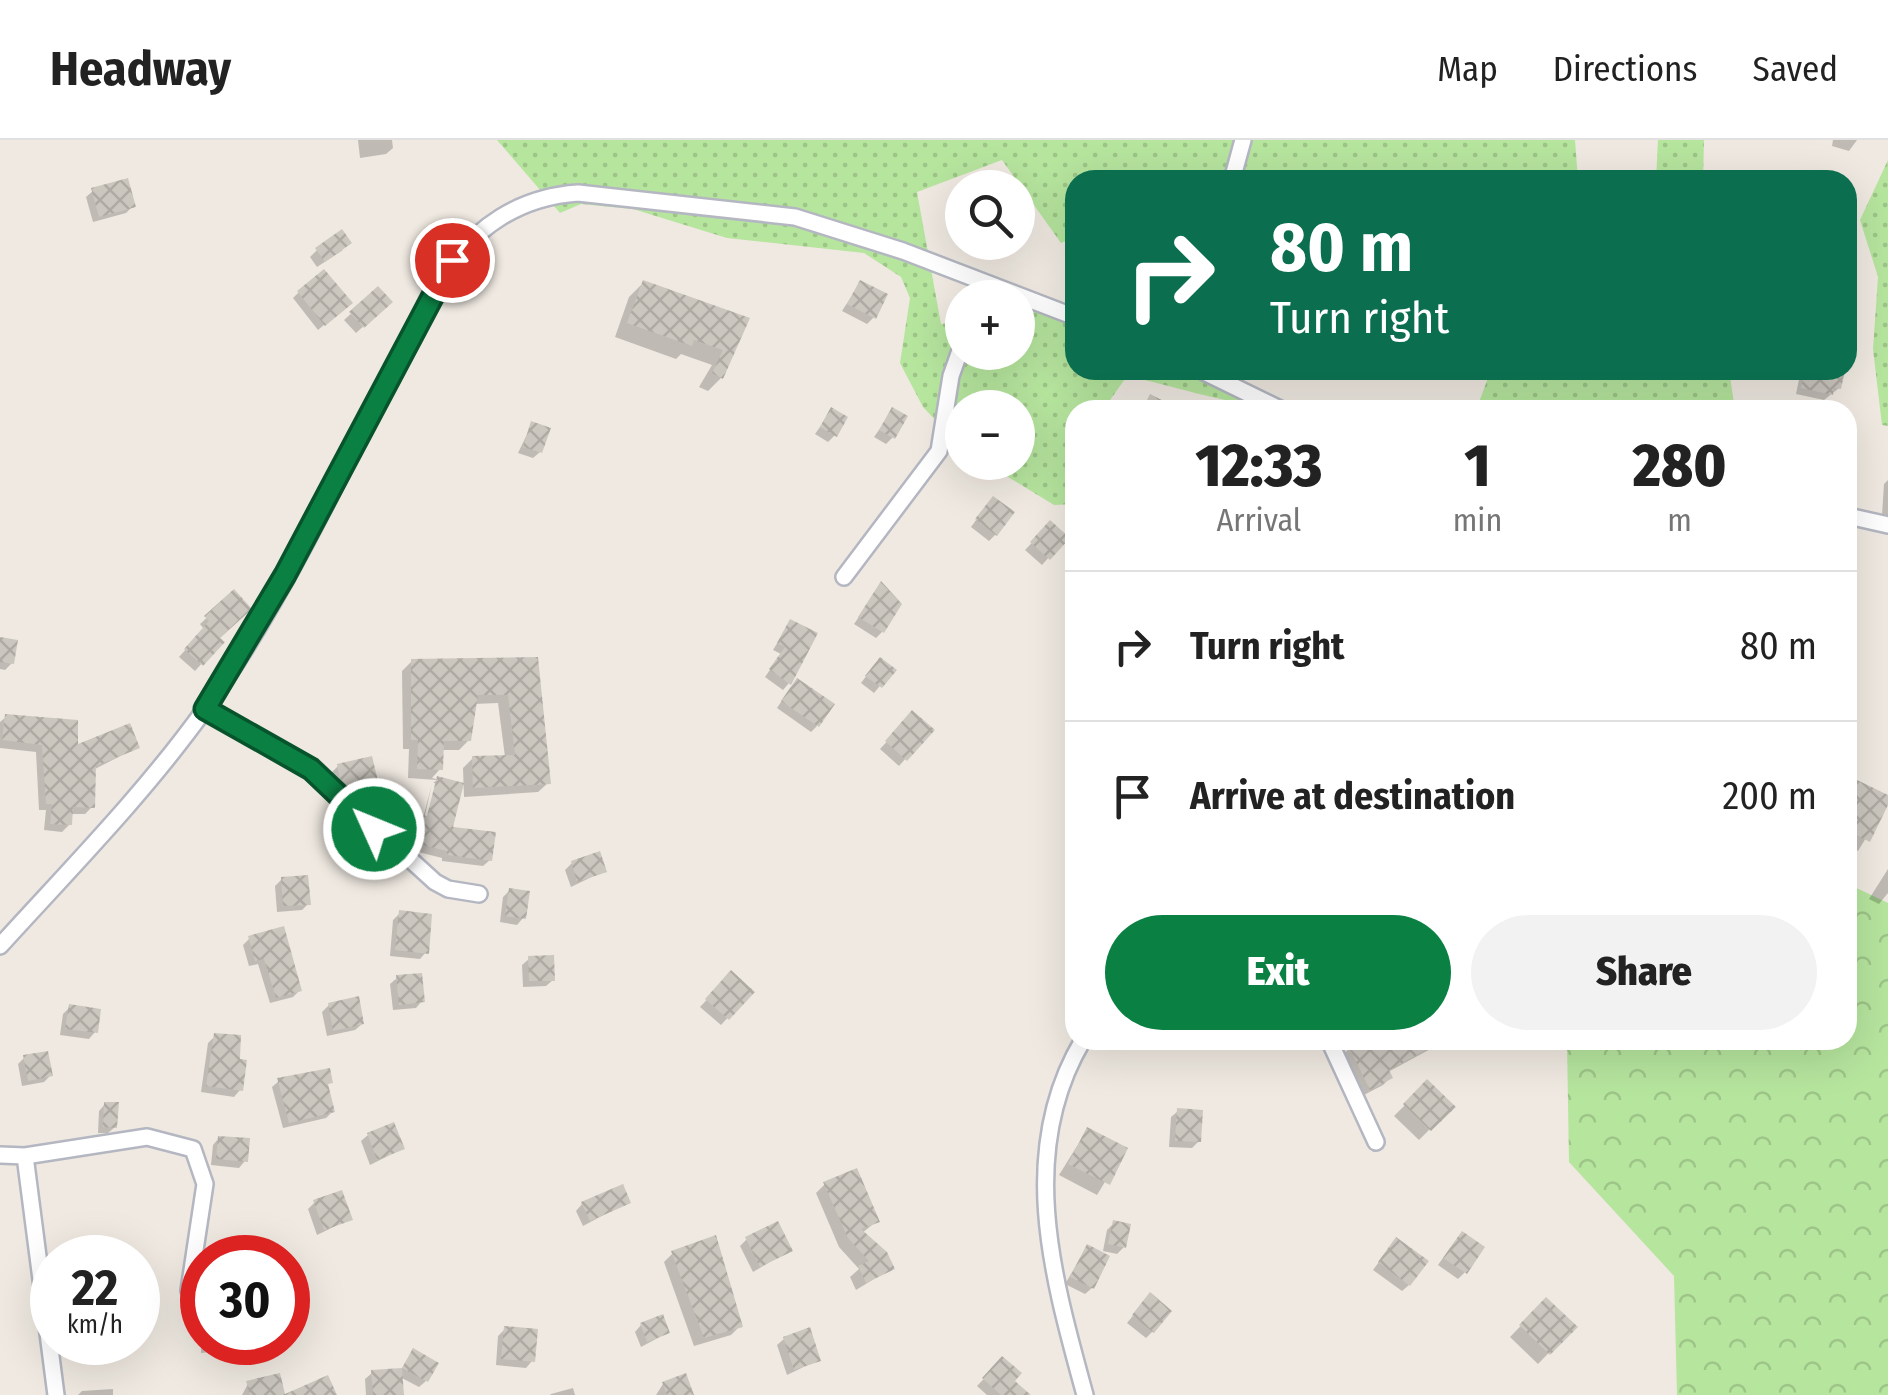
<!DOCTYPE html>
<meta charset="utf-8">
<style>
:root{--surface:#fff;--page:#f2f2f2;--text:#222;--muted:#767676;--line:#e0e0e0;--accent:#0b8043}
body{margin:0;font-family:"Fira Sans Condensed",sans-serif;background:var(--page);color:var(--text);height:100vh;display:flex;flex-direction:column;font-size:38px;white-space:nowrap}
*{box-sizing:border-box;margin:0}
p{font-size:32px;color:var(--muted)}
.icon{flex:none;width:55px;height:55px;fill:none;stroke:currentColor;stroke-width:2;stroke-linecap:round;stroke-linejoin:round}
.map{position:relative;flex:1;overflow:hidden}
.drawer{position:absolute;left:1065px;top:260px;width:792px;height:650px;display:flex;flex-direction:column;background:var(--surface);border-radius:30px;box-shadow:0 10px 40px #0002}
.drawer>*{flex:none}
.hud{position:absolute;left:1065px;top:30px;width:792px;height:210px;border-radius:30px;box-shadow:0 10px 40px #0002;background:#0b6e4f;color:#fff;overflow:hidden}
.fabs{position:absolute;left:945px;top:30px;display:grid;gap:20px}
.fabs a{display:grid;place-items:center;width:90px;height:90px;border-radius:50%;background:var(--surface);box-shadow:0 10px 40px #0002;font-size:50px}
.speed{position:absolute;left:30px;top:1095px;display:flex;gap:20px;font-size:50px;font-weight:700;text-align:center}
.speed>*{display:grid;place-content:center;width:130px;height:130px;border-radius:50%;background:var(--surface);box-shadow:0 10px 40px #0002;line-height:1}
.speed small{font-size:25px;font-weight:400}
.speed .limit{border:15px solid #d22;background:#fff;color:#111}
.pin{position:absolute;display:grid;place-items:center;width:85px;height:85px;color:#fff;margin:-42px;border:5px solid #fff;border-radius:50%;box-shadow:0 2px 10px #0007}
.me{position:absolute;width:110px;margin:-55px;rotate:314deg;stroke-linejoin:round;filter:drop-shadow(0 0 8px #0008)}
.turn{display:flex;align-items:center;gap:35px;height:210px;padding:0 40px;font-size:45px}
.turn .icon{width:130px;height:130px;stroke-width:2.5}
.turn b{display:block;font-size:70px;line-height:85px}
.eta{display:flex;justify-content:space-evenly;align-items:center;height:170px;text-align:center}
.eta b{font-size:60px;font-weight:800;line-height:70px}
.button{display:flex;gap:20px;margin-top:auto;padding:20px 40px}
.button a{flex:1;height:115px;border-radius:60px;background:var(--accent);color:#fff;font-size:40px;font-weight:800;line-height:115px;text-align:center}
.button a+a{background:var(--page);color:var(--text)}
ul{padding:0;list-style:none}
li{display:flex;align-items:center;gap:30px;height:150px;padding:0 40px;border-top:2px solid var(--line)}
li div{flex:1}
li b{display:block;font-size:38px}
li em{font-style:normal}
header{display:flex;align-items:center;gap:60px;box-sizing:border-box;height:140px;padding:0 50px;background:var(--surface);border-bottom:2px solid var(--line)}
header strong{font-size:48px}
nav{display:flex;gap:55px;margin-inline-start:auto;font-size:35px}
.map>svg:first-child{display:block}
.grass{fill:url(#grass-dots)}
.forest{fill:url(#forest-crowns)}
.shadow{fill:#0003}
.building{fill:url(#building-cross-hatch)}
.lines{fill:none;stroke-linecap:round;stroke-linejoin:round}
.minor-casing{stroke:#b4b7c1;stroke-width:20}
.minor{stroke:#fff;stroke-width:15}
.route-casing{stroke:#07532c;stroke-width:25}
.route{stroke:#0b8043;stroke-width:18}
</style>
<header>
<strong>Headway</strong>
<nav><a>Map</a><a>Directions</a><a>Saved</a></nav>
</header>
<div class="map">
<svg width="1888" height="1255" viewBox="0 0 1888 1255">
<defs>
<pattern id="grass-dots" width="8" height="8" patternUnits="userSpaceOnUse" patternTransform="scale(2.5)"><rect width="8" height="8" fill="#b6e59e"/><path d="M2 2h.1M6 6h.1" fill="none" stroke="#9dc588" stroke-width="1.8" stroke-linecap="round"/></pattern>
<pattern id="forest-crowns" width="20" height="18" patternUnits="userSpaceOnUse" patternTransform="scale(2.5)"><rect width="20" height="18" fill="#b6e59e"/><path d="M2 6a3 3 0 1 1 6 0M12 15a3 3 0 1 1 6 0" fill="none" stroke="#9dc588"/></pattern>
<pattern id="building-cross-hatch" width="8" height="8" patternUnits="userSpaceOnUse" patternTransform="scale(2.5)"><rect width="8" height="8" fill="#cbc7bf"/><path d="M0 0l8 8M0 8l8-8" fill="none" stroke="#afaba4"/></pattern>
</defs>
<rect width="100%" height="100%" fill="#efe9e1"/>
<path class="grass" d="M497 0H1575L1578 40H1075V97L1061 103 1002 20 917 52 941 184 962 181V212H1018V172L1075 163V230H1218L1300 270C1245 270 1183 248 1127 236L1103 270H1075V364L1054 365 985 323 1018 322V268H962V308L923 267 900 223 910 158 901 137 864 113 727 98 633 69 581 64 560 73Z
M1658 0H1704L1703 40H1656Z
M1888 20V286L1882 285 1873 209 1878 137 1860 80Z
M1491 230H1729L1735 270H1476Z"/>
<path class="forest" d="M1848 744 1888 763V1255H1677L1674 1136 1569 1022 1567 903 1848 900Z"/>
<path class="shadow" d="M358 0H392L393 8 386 14 360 18Z
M1833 0H1857L1849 11 1832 6Z
M93 51 133 66 126 73 93 82 86 57Z
M317 110H343L317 127 310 117Z
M643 143 747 180 721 238 708 251 699 247 712 225 681 214 676 219 615 197 629 157Z
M860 143 874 177 867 184 842 171Z
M378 149 390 162 356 193 344 180Z
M299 152 344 168 318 190 293 158Z
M1801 230H1839V248L1824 260 1796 254Z
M832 270 835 295 828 302 815 294Z
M893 270V297L886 304 874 297Z
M532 284 540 312 533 318 518 313Z
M1888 340V375H1882L1884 344Z
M987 365 996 394 989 401 971 387Z
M1050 384 1066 398 1042 425 1025 410Z
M881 445 882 492 876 498 854 484Z
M234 453 217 498 221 502 195 531 179 517 204 489 200 484Z
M790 482 789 543 783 550 765 537 781 514 773 510Z
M0 500 12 523 5 530 0 529Z
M536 519 548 643 538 652 464 657 463 628 473 618 505 617 498 563 474 564 469 600 459 610H441L440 629 432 638 461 645 450 689 490 720 483 726 442 721V718L399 707 388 697 393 678 400 672 423 678 432 644 422 688 427 689 438 643H433L437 640 408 638 409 609H403L402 531 412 521Z
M873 527 893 530 874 553 861 543Z
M791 547 817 586 811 592 777 568Z
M913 574 931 590 899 626 880 609Z
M6 577 75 608 138 607 93 630 92 667 85 674H70V684L62 692 44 690 46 670H39L36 612 0 608V582Z
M338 626 376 644 369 651 345 657 335 647 331 633Z
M1848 667 1882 672 1858 711 1848 706Z
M572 723 604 731 571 747 565 730Z
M1888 729V753L1879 764 1869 759Z
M282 739 308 764 302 770 277 772 275 746Z
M510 750 523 778 517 785 500 782 503 757Z
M400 773 426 812 420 819 390 816 393 780Z
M249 799 300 850 293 857 270 863 258 824 249 826 243 805Z
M529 819 553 840 546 846 523 847 522 825Z
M731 834 751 852 721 885 700 867Z
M397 838 422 861 416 868 393 870 390 844Z
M329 865 362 884 355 890 327 896 322 872Z
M70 867 95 892 89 899 60 895 63 874Z
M215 896 240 950 234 957 201 952 208 903Z
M1363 900H1447L1388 932 1390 938 1383 945 1362 956 1342 914Z
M25 917 50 936 44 942 22 946 18 924Z
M279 941 330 942 326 947 332 972 326 978 283 988 272 947Z
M1427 943 1452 967 1419 1000 1394 976Z
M105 964 115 987 108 993H98L99 971Z
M1178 971 1199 1001 1192 1008 1169 1007 1171 977Z
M1087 990 1125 1009 1097 1055 1059 1035Z
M368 995 402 1009 370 1025 361 1001Z
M219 998 245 1021 239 1028 211 1025 213 1005Z
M825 1044 877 1081 862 1093 892 1128 856 1150 850 1137 859 1129 839 1107 816 1053Z
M315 1062 350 1079 317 1095 308 1069Z
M628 1062 583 1086 576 1071 582 1064Z
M1114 1083 1124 1107 1117 1114 1103 1111 1107 1090Z
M747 1099 790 1110 753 1132 740 1106Z
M1455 1101 1465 1132 1458 1139 1438 1125Z
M1087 1107 1092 1148 1085 1154 1065 1144Z
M1390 1107 1409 1145 1402 1151 1373 1130Z
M673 1113 740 1186 731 1195 694 1206 664 1122Z
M1546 1160 1574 1187 1538 1224 1510 1197Z
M1144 1162 1153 1191 1146 1198 1127 1183Z
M202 1179V1202H256L250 1208 201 1213Z
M641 1185 667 1193 641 1207 635 1192Z
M505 1189 532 1221 526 1228 496 1225 498 1196Z
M784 1199 818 1220 787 1235 777 1205Z
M414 1212 426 1241 419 1247 400 1237 402 1255H366L365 1239 372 1233 400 1231Z
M1003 1219 1011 1241 1027 1255H987L977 1246Z
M248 1244 283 1255H242Z
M663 1244 694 1255H656Z
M573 1248 575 1255H550L551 1254Z
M113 1249V1255H78L82 1251Z"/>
<path class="building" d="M128 38 136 67 99 77 91 48Z
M342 89 352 103 325 122 315 108Z
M324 129 353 163 325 186 297 151Z
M643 140 750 178 723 239 712 233 723 210 694 200 692 206 627 183Z
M860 140 888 154 876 179 847 164Z
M378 146 393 162 364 188 349 172Z
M1805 230H1845L1841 249 1834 248 1833 255 1801 248Z
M1150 254 1181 270H1142Z
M831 267 848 277 837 297 820 287Z
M892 267 908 276 895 299 879 290Z
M531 281 551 288 542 313 523 307Z
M993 356 1015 372 997 396 975 379Z
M1050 380 1070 398 1050 420 1030 402Z
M881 441 902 464 884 493 858 477Z
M234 449 252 469 220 498 225 502 203 526 184 509 209 481 204 476Z
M790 479 818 493 791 545 769 529 785 507 777 503Z
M0 497 18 500 14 524 0 522Z
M538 517 551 644 473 648 472 616 515 615 508 555H478L471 601H444L443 630 417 629 418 600H411V519Z
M880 517 897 530 882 548 865 536Z
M797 538 835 564 819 587 781 561Z
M912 570 935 590 907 621 885 601Z
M5 574 78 580V604L130 583 140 608 96 626 95 668 73 667 72 685 50 684 52 664H46L42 605 2 600Z
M372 616 379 645 352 651 340 641 337 624Z
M437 636 464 643 453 687 496 692 492 721 447 715V711L406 701 394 689 399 669 427 676Z
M1853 638 1888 655V665L1870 702 1848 691V650Z
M600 711 607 732 577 742 571 721Z
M308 735 311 765 283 766 281 737Z
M509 748 530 751 526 779 505 776Z
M399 770 432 774 429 814 395 810Z
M284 786 302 851 276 858 264 819 255 821 248 796Z
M554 815 555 841H529L528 816Z
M731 830 755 852 729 880 705 859Z
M422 833 425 862 399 865 396 835Z
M359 856 364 884 333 891 328 863Z
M69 864 101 869 98 893 65 889Z
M214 893 241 895 240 919 247 920 243 951 206 946Z
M1356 900H1444L1389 930 1393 938 1370 950 1348 905Z
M48 911 53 936 28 941 23 915Z
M330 928 333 943 328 944 335 972 289 983 277 938Z
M1427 939 1456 967 1431 991 1403 964Z
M104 962H119L117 988 103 987Z
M1177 968 1203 970 1201 1002 1175 1001Z
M394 982 405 1009 377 1020 367 993Z
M1087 987 1128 1008 1110 1045 1068 1024Z
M218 996 250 998 248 1022 216 1019Z
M857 1028 880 1082 861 1089 887 1112 895 1129 866 1143 858 1126 869 1121 848 1098 823 1042Z
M623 1044 631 1063 590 1081 581 1062Z
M342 1050 353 1080 324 1090 313 1060Z
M1113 1080 1131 1084 1126 1108 1108 1104Z
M778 1081 793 1111 760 1127 745 1097Z
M1462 1091 1485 1107 1467 1134 1443 1118Z
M716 1095 743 1187 704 1198 671 1111Z
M1396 1097 1429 1121 1410 1146 1378 1122Z
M1087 1104 1110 1116 1094 1149 1070 1137Z
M1150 1152 1172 1171 1154 1193 1132 1175Z
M1546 1157 1578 1187 1550 1215 1519 1185Z
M663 1174 670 1193 647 1202 640 1183Z
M504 1186 538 1189 535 1222 501 1219Z
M810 1187 821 1221 794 1230 783 1197Z
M413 1208 439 1223 428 1242 402 1228Z
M1002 1216 1022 1233 1015 1241 1031 1255H1001L982 1238Z
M402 1228 404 1255H373L371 1230Z
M280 1233 285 1254 328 1235 337 1255H250L246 1241Z
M686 1233 694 1255H667L662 1242Z"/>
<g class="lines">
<defs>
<path id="minor" d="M1232 40 1243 0
M1200 230 1282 270
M1848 376 1888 385
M844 437 939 311 951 236 962 205
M205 569 311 629 435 742 448 749 479 754
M0 806C70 729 144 654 205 569 296 442 368 274 441 134 477 87 518 57 578 53L795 77 903 111 1075 177
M1083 900C1016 1012 1053 1138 1085 1255
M1329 900 1376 1002
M0 1015 25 1016 56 1255
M25 1016 147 997 193 1009 205 1044 189 1150 202 1159"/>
</defs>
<use href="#minor" class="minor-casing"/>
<use href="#minor" class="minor"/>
</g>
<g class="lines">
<defs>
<path id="route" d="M374 689 311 629 205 569 285 435 452 120"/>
</defs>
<use href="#route" class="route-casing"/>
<use href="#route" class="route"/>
</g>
</svg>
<div class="fabs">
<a><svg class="icon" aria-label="search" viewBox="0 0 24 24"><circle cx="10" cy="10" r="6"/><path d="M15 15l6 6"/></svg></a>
<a>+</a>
<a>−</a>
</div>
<div class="speed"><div>22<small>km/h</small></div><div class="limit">30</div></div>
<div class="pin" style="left:452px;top:120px;background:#d93025"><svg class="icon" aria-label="arrive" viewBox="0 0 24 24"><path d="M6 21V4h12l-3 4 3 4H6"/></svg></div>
<svg class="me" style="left:374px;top:689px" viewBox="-20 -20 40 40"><circle r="17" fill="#0b8043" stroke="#fff" stroke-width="3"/><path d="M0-11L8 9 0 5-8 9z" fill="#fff"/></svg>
<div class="hud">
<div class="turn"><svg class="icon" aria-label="right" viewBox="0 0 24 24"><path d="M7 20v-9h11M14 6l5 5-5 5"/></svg><div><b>80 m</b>Turn right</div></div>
</div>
<section class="drawer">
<div class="eta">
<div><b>12:33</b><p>Arrival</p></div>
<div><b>1</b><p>min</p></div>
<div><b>280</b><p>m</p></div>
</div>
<ul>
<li><svg class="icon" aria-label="right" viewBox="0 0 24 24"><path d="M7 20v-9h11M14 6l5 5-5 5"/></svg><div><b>Turn right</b></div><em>80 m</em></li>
<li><svg class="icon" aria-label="arrive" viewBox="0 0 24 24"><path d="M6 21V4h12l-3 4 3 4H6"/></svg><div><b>Arrive at destination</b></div><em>200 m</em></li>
</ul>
<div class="button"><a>Exit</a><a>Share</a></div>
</section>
</div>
